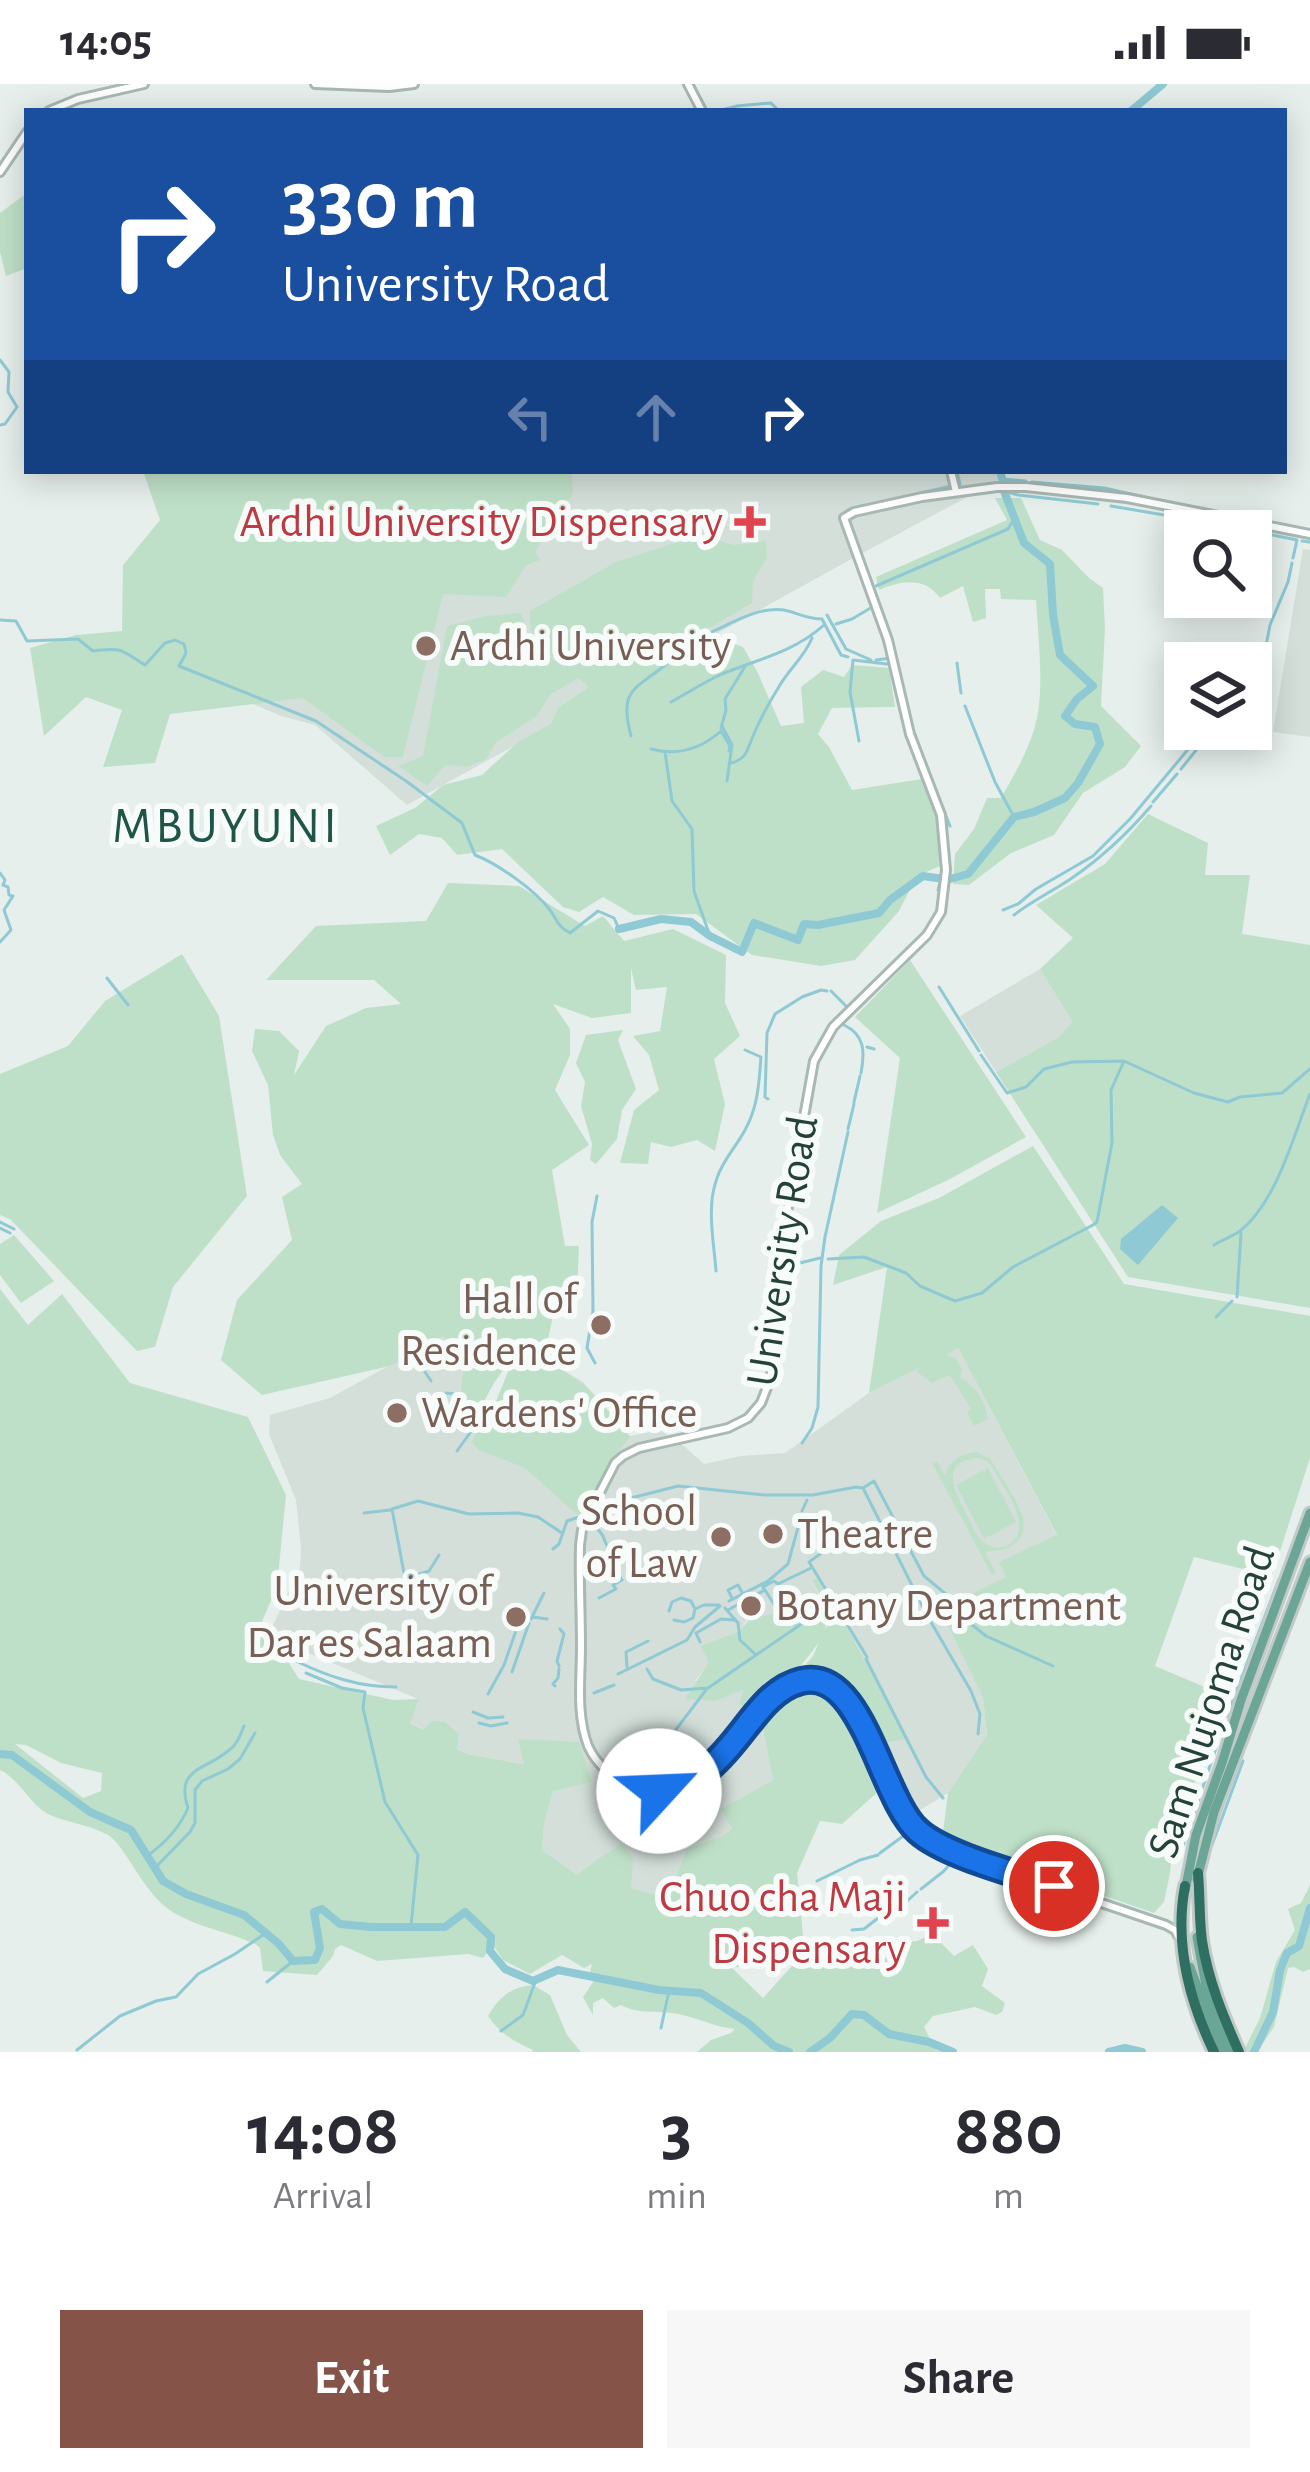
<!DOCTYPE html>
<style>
:root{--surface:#fff;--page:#f7f7f7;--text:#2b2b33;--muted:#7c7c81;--accent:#855347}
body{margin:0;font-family:"Alegreya Sans",sans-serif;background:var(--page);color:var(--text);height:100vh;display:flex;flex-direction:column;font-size:45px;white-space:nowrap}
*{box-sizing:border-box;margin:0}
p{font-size:39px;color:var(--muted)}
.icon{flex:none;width:66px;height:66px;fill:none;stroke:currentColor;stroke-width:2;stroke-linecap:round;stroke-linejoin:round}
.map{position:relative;height:1968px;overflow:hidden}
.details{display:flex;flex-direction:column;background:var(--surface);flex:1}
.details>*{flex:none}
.banner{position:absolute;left:24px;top:24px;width:1263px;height:366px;border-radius:0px;box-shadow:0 6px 30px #0003;background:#1a4fa0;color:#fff;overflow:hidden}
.buttons{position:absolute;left:1164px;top:426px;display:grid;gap:24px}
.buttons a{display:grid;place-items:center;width:108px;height:108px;border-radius:0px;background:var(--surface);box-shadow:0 6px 30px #0003;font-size:60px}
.pin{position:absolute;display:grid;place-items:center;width:102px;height:102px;color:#fff;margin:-51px;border:6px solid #fff;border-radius:50%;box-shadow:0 3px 12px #0007}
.me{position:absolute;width:132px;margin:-66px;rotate:65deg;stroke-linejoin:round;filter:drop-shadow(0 0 9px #0008)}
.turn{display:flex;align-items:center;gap:42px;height:252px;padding:0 60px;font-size:54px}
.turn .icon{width:156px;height:156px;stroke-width:2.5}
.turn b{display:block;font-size:84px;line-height:102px}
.lanes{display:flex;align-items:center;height:114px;padding:0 60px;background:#0003;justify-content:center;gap:60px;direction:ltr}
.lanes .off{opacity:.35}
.eta{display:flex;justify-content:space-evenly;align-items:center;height:204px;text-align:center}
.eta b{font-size:72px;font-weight:700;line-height:84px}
.action{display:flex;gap:24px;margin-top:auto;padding:24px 60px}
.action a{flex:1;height:138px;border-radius:0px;background:var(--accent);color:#fff;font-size:48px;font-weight:700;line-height:138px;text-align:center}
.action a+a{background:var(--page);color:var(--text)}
.status{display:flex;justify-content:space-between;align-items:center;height:84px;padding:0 60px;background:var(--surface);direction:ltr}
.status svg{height:33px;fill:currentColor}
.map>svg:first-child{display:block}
.built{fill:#d4dfda}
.green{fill:#bfe0c8;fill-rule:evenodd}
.water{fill:#8ec9d4}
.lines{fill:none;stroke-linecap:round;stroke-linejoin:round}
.stream{stroke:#8ec9d4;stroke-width:3}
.river{stroke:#8ec9d4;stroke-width:8}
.minor-casing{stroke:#a8b8b2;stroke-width:12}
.major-casing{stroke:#c2cac8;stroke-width:15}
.highway-casing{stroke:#c2cac8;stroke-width:16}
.minor{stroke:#fff;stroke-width:6}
.major{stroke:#6aa596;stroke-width:9}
.highway{stroke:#2f6f62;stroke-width:10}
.route-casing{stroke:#114b97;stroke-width:30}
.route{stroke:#1a73e8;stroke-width:21}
.health-dot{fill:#e0444e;stroke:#f7fbf9;stroke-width:4.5}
.education-dot{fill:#8d6e63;stroke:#f7fbf9;stroke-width:4.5}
.labels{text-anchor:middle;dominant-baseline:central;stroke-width:12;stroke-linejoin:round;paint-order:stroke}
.health-label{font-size:45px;fill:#be3a42;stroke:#f7fbf9;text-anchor:end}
.education-label{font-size:45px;fill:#785e54;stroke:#f7fbf9;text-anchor:start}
.street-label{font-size:45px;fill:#24423a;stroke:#f7fbf9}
.quarter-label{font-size:51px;letter-spacing:3px;fill:#1f5548;stroke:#f7fbf9}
</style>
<div class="status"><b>14:05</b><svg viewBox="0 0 49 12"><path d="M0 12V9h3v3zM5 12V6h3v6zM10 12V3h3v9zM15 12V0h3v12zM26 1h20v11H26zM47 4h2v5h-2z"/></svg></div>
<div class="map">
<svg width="1310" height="1968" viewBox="0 0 1310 1968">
<rect width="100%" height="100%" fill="#e6efeb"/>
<path class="built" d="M147 387H999L1001 395 855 473 407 721 315 641 281 632 225 608 171 444Z
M1303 465 1310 466V653L1273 648Z
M1040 885 1078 944 996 988 960 932Z
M443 1252 464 1280 458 1326 483 1341 495 1320 508 1288 524 1279 537 1277 560 1284 583 1298 630 1352 660 1346 684 1362 704 1380 741 1372 785 1369 869 1309 958 1264 1057 1452 1000 1478 1007 1493 941 1525 983 1614 987 1652 948 1709 907 1734 877 1660 907 1655 819 1494 812 1498 832 1532 828 1531 813 1514 794 1526 746 1537 739 1548 700 1562 710 1578 695 1597 745 1604 739 1619 763 1645 773 1696 722 1725 732 1745 722 1752 687 1764 668 1814 630 1804 599 1774 578 1792 542 1766 544 1741 553 1707 538 1657 519 1655 525 1680 467 1670 410 1638 418 1615 268 1552 300 1483 301 1464 296 1416 269 1350 270 1331 330 1314Z"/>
<path class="green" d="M27 109V184L6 192 0 168V129Z
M143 387H572L573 409 535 468 540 476 526 481 506 513 443 510 403 673H384L303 614 170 630 155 679 103 683 122 626 86 613 44 652 30 564 76 551 122 547 123 481 160 436Z
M995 414H1021L1040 456 1062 466 1089 494 1103 504 1105 545 1101 622 1141 662 1125 683 1083 709 1054 751 1011 769 969 801 953 800 955 770 974 745 987 714H1001C1015 689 1031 663 1037 634 1044 601 1038 550 1036 516L1001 515 1000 505H985L986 534 973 538 963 502 940 514C925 493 902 496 879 506L876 493 1007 436Z
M699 451 734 461 766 457 767 474 753 497 752 519 701 549 672 559 705 549 743 563 757 587 781 642 804 639 801 603 823 586 844 593 852 581 889 584 895 623 832 624 818 650 829 663 852 706 922 695 937 732 940 782 917 792 899 827 855 876 821 882 752 871 696 830 634 831 603 813 579 828 563 823 502 765 457 771 442 754 419 750 390 771 376 742 415 724 443 701 482 691 518 658 551 640 558 624 589 603 578 594 550 611 536 633 496 658 486 675 467 683 445 681 427 702 398 682 423 672 447 542 486 532 521 529 531 558 567 586C548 565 527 561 530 527L616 478Z
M1148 730 1208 759 1205 791H1250L1242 850 1310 861V1224L1128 1193 996 988 1058 954 1073 938 1040 885 1073 854 1036 821 1105 780Z
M448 799 519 802 585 842 603 832 624 857 673 845 726 871 725 919 740 952 714 975 725 1020 715 1067 697 1056 671 1063 651 1058 648 1080 620 1079 634 1026 659 1006 649 971 633 952 660 947 667 903 636 906 631 884V929L592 934 553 920 570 945V971L555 1006 589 1061 552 1086 565 1162H579L576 1229 554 1227 547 1260C538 1267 530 1265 520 1271 497 1286 487 1313 474 1337L458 1327 464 1280 443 1252 390 1282 262 1311 221 1276 237 1216 292 1156 282 1113 302 1100 280 1071 273 1051 268 1001 252 967 255 945 279 947 299 967 294 991 326 942 366 924 401 920 374 896H266L316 842 426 837Z
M182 870 219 932 247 1112 173 1203 155 1263 137 1267 10 1135 0 1131V990L68 962 105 917Z
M910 876 1026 1053 948 1096 877 1129 900 974 855 933Z
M623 946 618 956 636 1005 622 1026 617 1055 596 1080 590 1076 592 1060 581 1022 585 998 576 979 586 951Z
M1033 1062 1124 1200 1310 1232V1374L1272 1492 1194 1473 1155 1582 1226 1612 1173 1757 1170 1789 1164 1818 1154 1829 942 1756 948 1709 987 1651 983 1614 940 1525 1006 1493 999 1478 1057 1451 958 1264 946 1271 955 1274 962 1285 960 1294C976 1302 985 1317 988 1335L974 1342 967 1329 971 1325 950 1291 932 1299 917 1288 919 1284 869 1309 887 1183 833 1201 839 1171 881 1137 939 1114Z
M14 1151 54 1197 21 1219 0 1191V1160Z
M0 1205 28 1241 62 1210 130 1299 248 1333 286 1411 277 1503 260 1542 270 1576 289 1579 299 1595 393 1616 419 1615 410 1639 424 1646 431 1637 445 1638 459 1650 457 1665 467 1670 524 1680 518 1655 579 1658 592 1698 553 1707 544 1741 542 1766 577 1791 599 1774 622 1760 633 1775 631 1804 668 1814 687 1764 722 1752 732 1745 721 1725 773 1696 763 1645C781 1619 787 1609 819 1605L855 1652 881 1705 842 1740 820 1737 797 1789 803 1851 783 1884 731 1883 763 1914 819 1852 881 1879 900 1859 917 1857 932 1850 954 1872 973 1861 988 1885 982 1902 1005 1919 1002 1928 996 1931 975 1923 933 1932 924 1943 936 1966 953 1968H697L711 1956 731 1949 735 1945C715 1943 698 1934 678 1930 658 1926 639 1931 621 1921L614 1924 603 1914 593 1919V1931L583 1913 593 1898 590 1888 592 1880 584 1884 562 1871 530 1890 503 1876 493 1861 483 1874 468 1870 377 1877 341 1861 335 1865 333 1872 317 1891 263 1887 260 1864 257 1861C227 1846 188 1843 162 1820 143 1802 132 1778 117 1759 104 1742 68 1740 48 1730 28 1719 21 1696 0 1686ZM15 1660 26 1661 61 1679 102 1689 101 1707 83 1714Z
M537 1277C585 1291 599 1316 630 1353L616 1370 584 1431 575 1429 525 1384 479 1366 471 1358 495 1320 508 1288 524 1279Z
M976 1368 990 1375 995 1382C1003 1396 1020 1420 1023 1435 1028 1460 1004 1469 985 1467L996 1489 992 1491 932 1379 937 1377 945 1392C950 1376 960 1370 976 1368ZM979 1374 987 1377 992 1383C1002 1401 1033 1441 1012 1458 1004 1465 994 1465 986 1460 976 1454 971 1439 966 1429 954 1406 939 1377 979 1374Z
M988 1384 1016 1438 984 1455 956 1401Z
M819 1493 908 1655 877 1660 839 1599 813 1591 787 1602 813 1572 819 1558C799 1586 777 1611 746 1627L739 1619 744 1605 716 1617 685 1615 709 1578 700 1562 738 1548 751 1534 793 1526 795 1522 813 1513 828 1531 825 1546 832 1532 812 1497Z
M1310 1801V1885L1303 1888 1294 1883 1288 1884 1274 1943 1257 1968H1243L1260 1934 1276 1878 1295 1846 1288 1825 1301 1819Z
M533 1901 550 1911 567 1951 581 1968H532L533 1966C514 1957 500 1950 488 1932 499 1913 511 1903 533 1901Z"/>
<path class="water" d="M1162 1121 1178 1134 1138 1181 1120 1165 1121 1155Z"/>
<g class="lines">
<path class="stream" d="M693 0 707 27
M718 27 737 22 771 19 779 27
M0 276 9 288 8 308 17 323 5 340 0 341
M947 387 948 392
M957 387 960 400
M1002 395 1026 397
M1032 398 1104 404 1149 414
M1004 407 1018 411 1098 420
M1111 422 1176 433
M848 426 951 402
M1179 433 1225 441
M841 437 847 452
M1229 442 1297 456 1293 474
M1302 457 1310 458
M876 502 1008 445 1015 433
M827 531 846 565 871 576
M0 536 16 537 27 557 78 555 93 567C123 563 121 566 145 581L165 559 175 556 184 560 186 569 179 582 316 637 406 697 462 739 475 771C498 780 535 806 550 826 558 837 557 842 570 849L598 827 614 834 619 845
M836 540 852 535 874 522
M709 549C731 540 758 522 784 526 798 529 807 535 822 535L841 571 848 573
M876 576 891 574
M957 579 961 609
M897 606 915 672
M671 618C688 609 704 598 722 590 759 575 794 568 824 541
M965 622 995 698 1014 733
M1251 628 1255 618 1270 541 1288 498 1292 479
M722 642 732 661 727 697
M721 644 726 626 725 615 746 581
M912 646 919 665
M631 652C618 603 636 606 669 578 677 572 683 563 690 555
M859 657 850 608 853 576 887 580
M651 665C678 672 701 665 721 647L730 662 729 667
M665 668 672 717 692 745 694 807 710 852
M731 679C747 675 747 666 753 652 760 635 770 617 780 601 790 584 805 572 812 554
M927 685 950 742
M1181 685 1213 645
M1153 718 1177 690
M0 789 5 796 3 801 8 803 9 811 13 812 4 826 11 846 0 858
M942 808 938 806 942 790
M1003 826 1018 820 1036 805 1093 772 1130 735 1205 645
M1014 831C1032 817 1053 807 1072 794 1101 774 1128 749 1151 722
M107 894 128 921
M939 903 979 967
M831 907 849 925
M863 909 891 882
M844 941C865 951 865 968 861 989
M867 963 874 965
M981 971 1007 1009 1026 1003 1044 985 1072 978 1124 977 1194 1009 1228 1018 1240 1013 1282 1009 1310 985
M768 1015 765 1013 767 949 775 930 802 913 821 906 827 907
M854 1018 860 992
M848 1045 854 1020
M0 1138 14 1145
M0 1144 10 1149
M1214 1161C1222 1156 1233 1152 1240 1147 1277 1117 1293 1053 1310 1010
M828 1175 864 1173 906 1189 920 1202 955 1217 982 1209 1013 1183 1093 1141 1097 1138 1112 1059 1111 1006 1124 977
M800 1179 820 1174
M716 1187C714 1158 706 1123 717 1094 723 1076 736 1063 745 1046 758 1023 759 999 761 973L745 966
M1237 1213 1241 1149
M1216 1233 1232 1217
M595 1279 587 1264 593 1227 592 1138 597 1112
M425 1288 431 1297
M446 1309 455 1310
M802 1359 812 1344 818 1323 821 1182 825 1153 848 1048
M457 1367 485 1328
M864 1406 928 1533 971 1607 980 1630 978 1650
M802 1427 807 1416
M364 1429 390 1426
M594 1430 627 1415 678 1402 765 1411H813L856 1403 863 1404 874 1397 924 1492 947 1511 961 1532 986 1552 1053 1582
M591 1436 603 1452 614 1480
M833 1450 837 1458 809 1478 867 1573
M553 1465 559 1460 567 1437 582 1432
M439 1471 429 1487 416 1491 404 1489 392 1425 418 1417 469 1430 518 1429 538 1433 562 1449
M764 1505 763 1503 774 1497 778 1500
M782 1508 778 1500 811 1484
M599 1514 616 1505 613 1501 622 1496 617 1488
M732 1514 728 1506 738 1501 743 1510
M729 1517 768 1497 788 1480 800 1436
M725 1524 738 1539 740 1556 755 1570
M728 1526 765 1506 780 1530 795 1540
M669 1527 672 1518 681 1514 691 1517 694 1523
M533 1533 547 1535
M531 1535 544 1509
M674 1536 684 1538 693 1534 695 1525 704 1521H719
M700 1558 696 1549 721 1535 734 1536
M866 1575 926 1693 943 1714
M296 1577C329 1593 359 1603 396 1603
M559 1582 557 1577 564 1550 560 1545
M627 1583 626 1568 648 1557
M647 1585 653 1595 681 1606 708 1604 813 1532 839 1539
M512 1588 529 1539
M306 1589 342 1604 365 1608 363 1624 385 1718 418 1771 411 1842
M618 1590 687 1556 695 1543 720 1522
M555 1602 553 1600 558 1594 559 1585
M594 1609 614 1601
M488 1610 504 1581 519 1538
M781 1611 802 1600H823
M473 1628 488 1634 503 1633
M1257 1630 1264 1611
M1227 1632 1279 1495
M479 1639 491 1642 507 1639
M863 1647 904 1739 923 1756 955 1774 944 1787 921 1805
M737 1662 774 1617
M619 1682 668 1656 706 1606
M1212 1761 1243 1677
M880 1769 910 1747
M1180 1771 1217 1661
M147 1772C164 1760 180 1743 188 1724 175 1684 204 1687 228 1667 237 1661 240 1652 244 1642
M964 1777 994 1786
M155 1784 190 1748 195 1739V1706L202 1697 228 1685 240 1675 255 1649
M1024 1796 1085 1817
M817 1797 860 1776 878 1771
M1091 1819 1175 1848
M852 1846 864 1845 896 1820 906 1818 917 1808
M267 1898 293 1877
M661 1944 669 1907
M501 1947 523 1931 536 1896
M77 1966 120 1932 156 1917 176 1913 198 1890 235 1870 266 1849"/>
<path class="river" d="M1131 27 1163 0
M1000 387 1003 398
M950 795 968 790 1014 733 1034 728 1065 714 1078 699 1100 660 1095 643 1075 640 1065 632 1077 615 1093 602 1060 571 1053 531 1050 480 1024 459 1004 407
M619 845 661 835 691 838 710 852 742 868 754 839 798 856 804 840 818 841 879 829 890 816 923 792 944 795
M0 1670 12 1671 90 1728 131 1746 163 1797 186 1810 244 1831 278 1859 293 1877 315 1876 320 1864 314 1828 322 1825 340 1840 371 1843H445L465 1828 491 1853 490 1867 505 1885 533 1897 558 1886 659 1906 701 1909 748 1939 774 1962 789 1968
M810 1968 830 1954 852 1930 864 1931 889 1950 929 1958 953 1968
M1109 1968 1125 1964 1142 1968
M1254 1968 1273 1928 1280 1886 1287 1869 1299 1862 1310 1824"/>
<defs>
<path id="minor" d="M315 0 389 3 414 0
M688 0 702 27
M49 27 78 15 144 0
M0 88 27 48
M951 387 956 408
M1180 1855 1175 1846 1166 1841 958 1770C939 1761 919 1752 906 1734 880 1701 867 1618 830 1600 813 1591 793 1597 779 1609 747 1633 731 1673 696 1694 678 1705 656 1711 635 1703 615 1696 597 1682 588 1662 576 1630 581 1595 581 1562 581 1528 579 1494 580 1461L582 1446 596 1416 615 1379 623 1372 639 1364 728 1344 748 1334 761 1319 771 1293 776 1219 788 1122 814 977 833 943 927 851 941 828 946 786 941 731 910 650 888 556 844 434 854 428 922 413 997 403H1026L1127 414 1310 450"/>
<path id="major" d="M1197 1795 1214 1728 1310 1478
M1185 1807 1196 1751 1222 1679 1241 1616 1310 1429
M1197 1853 1208 1913 1230 1968
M1190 1883 1221 1968"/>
<path id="highway" d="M1198 1789C1200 1811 1199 1835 1202 1857 1208 1896 1223 1932 1239 1968
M1185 1802C1174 1860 1189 1916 1214 1968"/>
</defs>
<use href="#minor" class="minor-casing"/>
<use href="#major" class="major-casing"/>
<use href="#highway" class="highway-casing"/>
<use href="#minor" class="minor"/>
<use href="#major" class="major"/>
<use href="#highway" class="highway"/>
</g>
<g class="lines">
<defs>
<path id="route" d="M659 1707C736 1694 746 1611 801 1597 863 1582 880 1713 918 1747 944 1771 1018 1790 1054 1802"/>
</defs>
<use href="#route" class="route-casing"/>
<use href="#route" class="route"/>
</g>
<g class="health-dot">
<path d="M744 420h12v12h12v12h-12v12h-12v-12h-12v-12h12z"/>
<path d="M927 1821h12v12h12v12h-12v12h-12v-12h-12v-12h12z"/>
</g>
<g class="education-dot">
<circle cx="426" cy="562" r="12"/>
<circle cx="601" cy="1241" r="12"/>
<circle cx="397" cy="1329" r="12"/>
<circle cx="773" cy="1450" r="12"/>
<circle cx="721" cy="1453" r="12"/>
<circle cx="751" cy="1522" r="12"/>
<circle cx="516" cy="1533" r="12"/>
</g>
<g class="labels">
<g class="health-label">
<text x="723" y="438">Ardhi University Dispensary</text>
<text x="906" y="1813">Chuo cha Maji<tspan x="906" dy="52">Dispensary</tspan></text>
</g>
<g class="education-label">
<text x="450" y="562">Ardhi University</text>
<text x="577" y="1215" text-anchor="end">Hall of<tspan x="577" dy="52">Residence</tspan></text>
<text x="421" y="1329">Wardens' Office</text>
<text x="697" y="1427" text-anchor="end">School<tspan x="697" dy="52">of Law</tspan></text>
<text x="797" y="1450">Theatre</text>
<text x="492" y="1507" text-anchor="end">University of<tspan x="492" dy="52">Dar es Salaam</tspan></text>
<text x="775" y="1522">Botany Department</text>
</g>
<g class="street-label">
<text transform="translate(783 1167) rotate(-81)">University Road</text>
<text transform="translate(1212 1618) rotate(-72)">Sam Nujoma Road</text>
</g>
<g class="quarter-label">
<text x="226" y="742">MBUYUNI</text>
</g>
</g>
</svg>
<div class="buttons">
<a><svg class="icon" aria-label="search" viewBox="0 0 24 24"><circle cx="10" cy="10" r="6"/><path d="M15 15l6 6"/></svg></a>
<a><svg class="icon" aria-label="layers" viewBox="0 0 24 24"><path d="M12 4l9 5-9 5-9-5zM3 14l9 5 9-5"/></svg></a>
</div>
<div class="pin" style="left:1054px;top:1802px;background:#d93025"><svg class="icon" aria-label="arrive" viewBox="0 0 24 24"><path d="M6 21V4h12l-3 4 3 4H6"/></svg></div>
<svg class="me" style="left:659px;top:1707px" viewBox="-20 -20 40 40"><circle r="19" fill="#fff"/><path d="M0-13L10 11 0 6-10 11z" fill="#1a73e8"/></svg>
<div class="banner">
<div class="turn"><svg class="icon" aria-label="right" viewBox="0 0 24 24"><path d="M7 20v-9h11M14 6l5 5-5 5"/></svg><div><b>330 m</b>University Road</div></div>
<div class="lanes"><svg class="icon off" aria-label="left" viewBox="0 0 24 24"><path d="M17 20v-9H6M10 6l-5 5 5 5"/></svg><svg class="icon off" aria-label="ahead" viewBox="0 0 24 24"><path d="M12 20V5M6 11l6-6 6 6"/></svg><svg class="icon" aria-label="right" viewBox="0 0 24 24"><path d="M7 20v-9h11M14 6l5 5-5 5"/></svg></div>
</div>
</div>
<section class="details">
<div class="eta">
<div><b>14:08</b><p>Arrival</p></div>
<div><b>3</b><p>min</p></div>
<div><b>880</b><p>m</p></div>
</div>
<div class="action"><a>Exit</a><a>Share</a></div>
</section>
